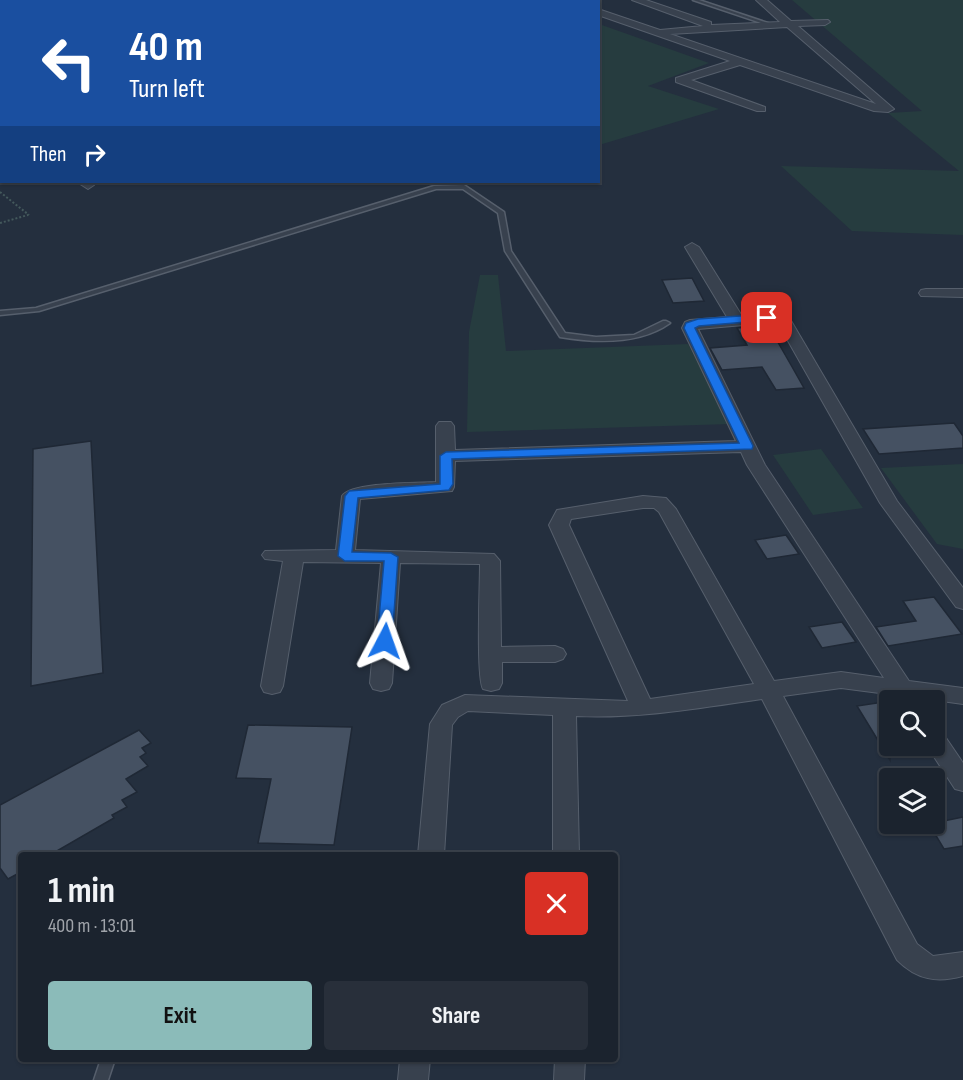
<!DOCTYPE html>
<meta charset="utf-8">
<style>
:root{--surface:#1b232e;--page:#282f3a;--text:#f1f3f6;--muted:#a0a4aa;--line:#39404a;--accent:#8bbbb9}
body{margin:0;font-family:"Sofia Sans Condensed",sans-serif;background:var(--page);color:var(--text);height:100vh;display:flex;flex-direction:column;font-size:22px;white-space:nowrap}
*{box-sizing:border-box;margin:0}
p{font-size:20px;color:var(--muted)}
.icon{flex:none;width:33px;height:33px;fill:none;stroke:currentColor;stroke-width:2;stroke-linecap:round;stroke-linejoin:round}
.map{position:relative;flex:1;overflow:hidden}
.drawer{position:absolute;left:18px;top:852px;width:600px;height:210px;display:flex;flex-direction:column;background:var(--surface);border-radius:6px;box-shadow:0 2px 4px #0004,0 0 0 2px var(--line)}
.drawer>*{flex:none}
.banner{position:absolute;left:0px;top:0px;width:600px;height:183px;box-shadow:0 2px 4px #0004,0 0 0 2px var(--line);background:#1a4fa0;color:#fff;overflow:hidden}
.buttons{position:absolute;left:879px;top:690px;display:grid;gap:12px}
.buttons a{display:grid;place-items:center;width:66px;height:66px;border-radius:6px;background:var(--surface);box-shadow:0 2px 4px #0004,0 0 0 2px var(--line);font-size:30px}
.pin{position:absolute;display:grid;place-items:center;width:51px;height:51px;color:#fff;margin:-26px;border-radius:12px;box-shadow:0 3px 9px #0006}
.me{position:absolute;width:66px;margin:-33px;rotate:4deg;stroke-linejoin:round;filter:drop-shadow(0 0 4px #0008)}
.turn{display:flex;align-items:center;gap:21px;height:126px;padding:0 30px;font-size:27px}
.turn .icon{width:78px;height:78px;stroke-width:2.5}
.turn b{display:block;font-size:42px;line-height:51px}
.then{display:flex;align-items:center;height:57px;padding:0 30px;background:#0003;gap:12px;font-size:22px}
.round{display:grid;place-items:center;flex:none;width:63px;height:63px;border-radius:6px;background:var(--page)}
.summary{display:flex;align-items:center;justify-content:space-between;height:102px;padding:0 30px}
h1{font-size:36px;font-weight:700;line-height:45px}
.action{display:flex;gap:12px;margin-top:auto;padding:12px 30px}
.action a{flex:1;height:69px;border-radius:6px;background:var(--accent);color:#111;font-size:24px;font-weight:700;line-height:69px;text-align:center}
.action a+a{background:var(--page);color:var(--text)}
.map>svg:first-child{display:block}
.green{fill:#263c3f}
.building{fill:#455162;stroke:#1f2835;stroke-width:1.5}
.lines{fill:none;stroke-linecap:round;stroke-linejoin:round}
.service-casing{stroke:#565f6c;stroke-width:3}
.minor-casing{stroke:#565f6c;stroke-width:2}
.tertiary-casing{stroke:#565f6c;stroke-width:3}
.path{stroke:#44595c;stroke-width:2;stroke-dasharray:2 2;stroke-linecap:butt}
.service{fill:#38414e;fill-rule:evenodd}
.minor{fill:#38414e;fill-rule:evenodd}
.tertiary{fill:#38414e;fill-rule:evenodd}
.route{fill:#1a73e8;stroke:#114b97;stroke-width:1.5}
</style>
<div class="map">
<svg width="963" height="1080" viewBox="0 0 963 1080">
<rect width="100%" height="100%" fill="#242f3e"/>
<path class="green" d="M792 0H963V235L852 231 781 166 959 171 888 113 922 111Z
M599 24 709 63 648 86 719 109 599 145Z
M480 275H498L506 351 688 344 731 424 467 432 469 332Z
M821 449 863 508 813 515 773 455Z
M963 464V549L937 544 881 468Z"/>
<path class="building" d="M692 278 704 301 673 303 662 280Z
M768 325 791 365 804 388 776 390 762 367 722 370 710 348 747 345 737 328Z
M954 423 963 436V448L879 454 863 429Z
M91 441 103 673 31 686 33 449Z
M786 535 799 554 767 559 755 540Z
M934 597 962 634 888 646 876 627 916 621 903 601Z
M842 622 856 642 822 648 809 627Z
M890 701V760L857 706Z
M248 725 352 727 334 845 258 843 271 779 236 778Z
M139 730 151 743 142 748 146 753 140 757 148 766 126 779 137 792 122 800 127 807 112 815 114 818 50 855H21V872L8 879 0 868V805Z
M963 817V846L944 849 929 824Z"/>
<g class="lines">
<defs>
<path id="service" d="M378 0H382L383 2H379Z
M693 0H699L774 25 770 26Z
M464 185 504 212 511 251 565 333 596 337 634 335 663 321H666L670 323C639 345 596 343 560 337L505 251 498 213 463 189H436L39 311 0 315V311L36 308 434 186Z
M101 1059H115L108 1080H94Z"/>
<path id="minor" d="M557 0H570L571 2H558Z
M632 0H646L711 22V25L780 22 756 0H767L791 21 828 20 830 22 825 25 798 26 894 109 888 112 874 111 740 65 691 80 765 107V111H757L676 82V78L730 61 598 15V9L660 30 703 26ZM787 27 876 104 670 34Z
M0 80H2L0 87Z
M0 114H2V121H0Z
M77 182H91L94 185 88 189Z
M692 243 699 247 742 316 767 313 790 319 897 501 963 588V609L956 607 880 503 779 325 767 323 698 329 765 465 909 681 963 688V704L920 698 921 700H899L895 695 841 688 783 696 917 944 933 956 963 952V976C937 983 917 980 897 960L762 699C699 708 639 719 576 716L579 855H553V715L468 711 458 717 452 725 444 855H418L430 724 442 705 465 695 628 701 549 525 557 510 643 496 666 498 676 509 774 681 841 672 884 678 747 465 741 452 455 461 454 487 452 491 360 499 355 550 494 554 500 561 501 647 555 646 563 649 566 654 563 659 555 662H502V683L499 689 491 691 483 689C476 676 480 586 480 564L400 563 392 683 389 689 381 691 373 689 370 683 381 563 303 562 283 686 280 692 272 694 264 692 261 686 283 561 265 559 262 555 265 551 336 550 342 496C351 482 418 483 436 482V426L439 422H451L454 426 455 450 736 441 682 328 685 322 690 320 727 317 685 247ZM643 508H654L659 512 754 684 650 699 569 525 571 519Z
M926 289H963V297L921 296 919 293 921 290Z
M934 729 942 732 963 763V791L955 789 927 746H934Z
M400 1059H430L428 1080H398Z
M555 1059H585L584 1080H554Z"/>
<path id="tertiary" d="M97 0H113L95 2Z
M2 23V31L0 32V24Z"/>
</defs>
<use href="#service" class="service-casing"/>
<use href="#minor" class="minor-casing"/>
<use href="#tertiary" class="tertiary-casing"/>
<path class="path" d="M0 192 29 215
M0 223 28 215"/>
<use href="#service" class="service"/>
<use href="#minor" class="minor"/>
<use href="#tertiary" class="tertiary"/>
</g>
<path class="route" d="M767 314 771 315V320L699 326 695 328 753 446 752 449 452 459 453 484 449 490 358 498 352 552 391 553 398 557 392 641 385 646 379 645 377 641 384 561H345L338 556 345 496 349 491 440 484V456L446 452 739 443 684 328 686 323 698 319Z"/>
</svg>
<div class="buttons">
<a><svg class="icon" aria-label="search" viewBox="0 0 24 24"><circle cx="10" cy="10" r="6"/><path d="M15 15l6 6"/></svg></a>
<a><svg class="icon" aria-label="layers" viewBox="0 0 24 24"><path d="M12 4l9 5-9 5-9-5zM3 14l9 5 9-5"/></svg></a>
</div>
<div class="pin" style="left:767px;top:318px;background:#d93025"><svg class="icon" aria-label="arrive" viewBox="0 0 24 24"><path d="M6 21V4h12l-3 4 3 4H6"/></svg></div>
<svg class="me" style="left:385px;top:641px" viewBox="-20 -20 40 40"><path d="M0-17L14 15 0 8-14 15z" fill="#1a73e8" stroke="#fff" stroke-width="4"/></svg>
<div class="banner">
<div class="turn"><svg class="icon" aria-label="left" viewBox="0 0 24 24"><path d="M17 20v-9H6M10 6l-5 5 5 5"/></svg><div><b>40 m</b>Turn left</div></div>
<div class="then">Then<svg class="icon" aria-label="right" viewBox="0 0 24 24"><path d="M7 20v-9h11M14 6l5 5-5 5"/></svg></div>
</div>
<section class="drawer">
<div class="summary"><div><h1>1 min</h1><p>400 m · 13:01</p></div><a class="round" style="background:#d93025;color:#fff"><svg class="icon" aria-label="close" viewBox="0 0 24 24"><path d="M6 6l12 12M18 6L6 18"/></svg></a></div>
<div class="action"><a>Exit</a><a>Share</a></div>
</section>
</div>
